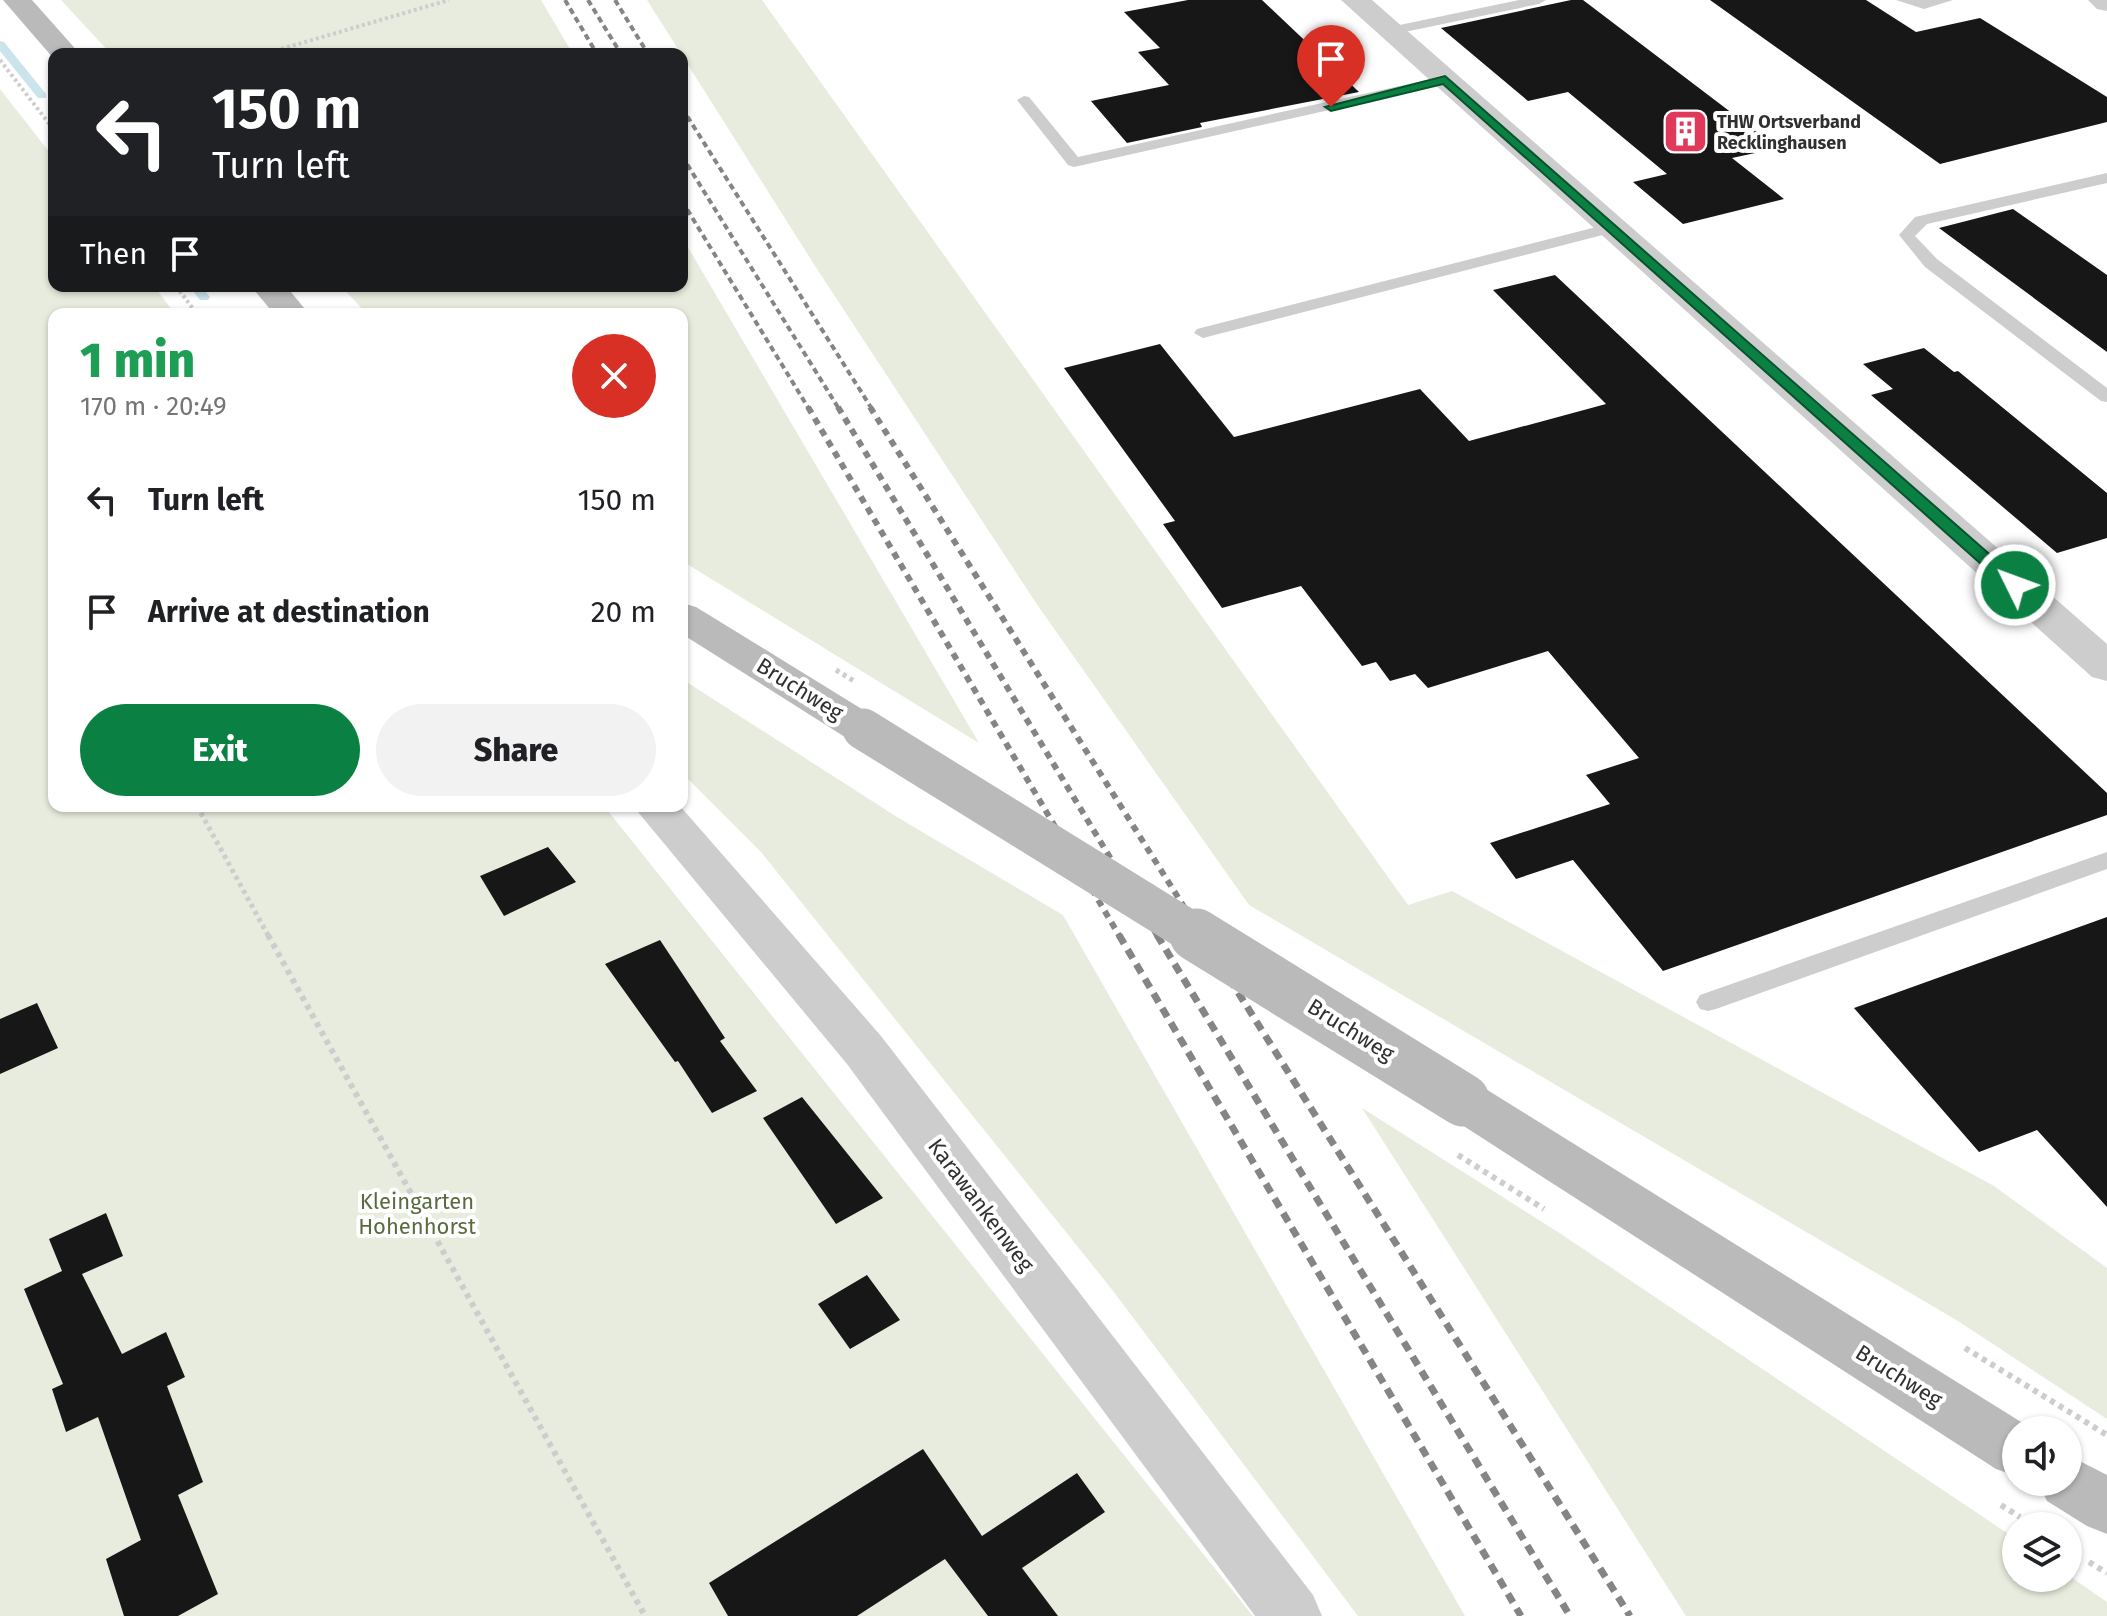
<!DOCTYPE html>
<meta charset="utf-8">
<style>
:root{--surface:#fff;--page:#f2f2f2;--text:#202124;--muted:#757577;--accent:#0b8043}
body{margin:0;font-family:"Fira Sans",sans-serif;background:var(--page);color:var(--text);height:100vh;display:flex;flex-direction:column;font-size:30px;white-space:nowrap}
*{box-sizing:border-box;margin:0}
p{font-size:26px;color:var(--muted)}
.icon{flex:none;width:44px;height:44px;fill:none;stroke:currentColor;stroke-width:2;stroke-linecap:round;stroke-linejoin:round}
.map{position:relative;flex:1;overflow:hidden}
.panel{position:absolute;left:48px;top:308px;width:640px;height:504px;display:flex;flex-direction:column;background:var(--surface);border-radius:16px;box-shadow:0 2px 6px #0004}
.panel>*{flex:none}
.banner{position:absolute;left:48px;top:48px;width:640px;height:244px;border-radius:16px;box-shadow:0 2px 6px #0004;background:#202124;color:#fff;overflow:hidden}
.tools{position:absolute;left:2002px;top:1416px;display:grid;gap:16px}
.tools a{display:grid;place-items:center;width:80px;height:80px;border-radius:50%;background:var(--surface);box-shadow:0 2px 6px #0004;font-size:40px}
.pin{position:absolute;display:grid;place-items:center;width:68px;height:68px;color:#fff;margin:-82px -34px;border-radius:50% 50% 50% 0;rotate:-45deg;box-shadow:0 0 8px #0007}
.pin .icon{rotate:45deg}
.me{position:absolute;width:88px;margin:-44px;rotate:312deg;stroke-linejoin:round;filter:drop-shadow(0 0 6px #0008)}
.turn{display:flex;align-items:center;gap:28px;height:168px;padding:0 32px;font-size:36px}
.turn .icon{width:104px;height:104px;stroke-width:2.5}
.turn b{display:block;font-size:56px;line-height:68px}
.then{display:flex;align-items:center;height:76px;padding:0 32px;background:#0003;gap:16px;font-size:30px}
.round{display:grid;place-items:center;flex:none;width:84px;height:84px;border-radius:42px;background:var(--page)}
.head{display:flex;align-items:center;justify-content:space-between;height:136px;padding:0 32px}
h1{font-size:48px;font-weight:800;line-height:60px;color:#1e9e55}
.button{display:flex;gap:16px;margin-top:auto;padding:16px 32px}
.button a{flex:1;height:92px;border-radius:48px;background:var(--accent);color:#fff;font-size:32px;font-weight:800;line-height:92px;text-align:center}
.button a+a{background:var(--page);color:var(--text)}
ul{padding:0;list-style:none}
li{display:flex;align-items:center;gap:24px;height:112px;padding:0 32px}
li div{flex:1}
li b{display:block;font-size:30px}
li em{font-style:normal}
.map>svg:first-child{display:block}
.green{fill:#e8ecde}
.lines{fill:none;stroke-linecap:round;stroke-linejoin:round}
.stream{fill:#cbe3eb;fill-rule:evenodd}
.building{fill:#171717}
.path-far2{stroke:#cdcdcd;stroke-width:4;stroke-dasharray:3 3;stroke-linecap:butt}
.path-far1{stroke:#cdcdcd;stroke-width:5;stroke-dasharray:4 4;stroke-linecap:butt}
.path{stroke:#cdcdcd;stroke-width:6;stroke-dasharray:5 5;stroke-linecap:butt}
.lane{fill:#cdcdcd;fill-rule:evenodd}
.street{fill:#cdcdcd;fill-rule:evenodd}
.secondary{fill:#bababa;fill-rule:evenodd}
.rail-far2{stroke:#858585;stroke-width:4;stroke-dasharray:6 4;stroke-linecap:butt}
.rail-far1{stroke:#858585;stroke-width:6;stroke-dasharray:7 6;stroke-linecap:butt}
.rail{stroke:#858585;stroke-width:7;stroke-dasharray:10 7;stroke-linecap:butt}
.path-bridge-far1{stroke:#cdcdcd;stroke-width:5;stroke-dasharray:4 4;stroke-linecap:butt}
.path-bridge{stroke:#cdcdcd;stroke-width:6;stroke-dasharray:5 5;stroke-linecap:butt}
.secondary-bridge-far1{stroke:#bababa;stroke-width:41}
.secondary-bridge{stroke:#bababa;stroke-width:53}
.route{fill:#0b8043;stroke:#07532c;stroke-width:2}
.labels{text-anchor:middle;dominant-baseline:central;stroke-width:8;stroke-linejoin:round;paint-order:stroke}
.far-poi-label{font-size:18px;font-weight:bold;fill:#303030;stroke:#fff;text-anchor:start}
.street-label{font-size:22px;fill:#303030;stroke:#fff}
.park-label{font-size:22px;fill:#596b3e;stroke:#fff}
</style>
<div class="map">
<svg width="2107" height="1616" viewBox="0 0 2107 1616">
<rect width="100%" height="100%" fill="#fff"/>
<path class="green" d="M61 0H541L573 54H111Z
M647 0H762L1408 905 1452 891 1994 1186 2107 1268V1419L1958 1321 1249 905 1036 603 817 269Z
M0 89 54 158V286H154L175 314H54V806H604L1253 1616H0Z
M682 237 979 743 682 561V314H372L366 313 341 286H682Z
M682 679 897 817 1063 915 1465 1616H1358L1110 1287 761 852 682 773Z
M1362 1108 1561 1234 2016 1539V1578H2068V1575L2107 1602V1616H1686Z"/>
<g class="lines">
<path class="stream" d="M0 41 4 42 46 94V98H38L0 51Z
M189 286H201L210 297 208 300H200Z"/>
</g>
<path class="building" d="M1188 0H1262L1359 92 1200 123 1202 127 1127 143 1091 101 1169 85 1138 52 1160 48 1124 12Z
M1571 0H1583L1778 148 1732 158 1784 199 1683 224 1633 182 1667 174 1568 92 1528 101 1441 28Z
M1710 0H1866L1916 32 1980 18 2107 97V122L1940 164Z
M2013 209 2107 275V352L1939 228Z
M1555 275 2107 793V815L1663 971 1573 860 1516 879 1490 843 1610 804 1586 775 1639 758 1548 651 1428 688 1415 674 1390 681 1376 662 1362 666 1301 586 1222 608 1163 524 1175 521 1064 368 1160 344 1234 437 1420 389 1469 441 1606 404 1493 290Z
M1924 348 1954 372 1958 371 2107 493V538L2057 553 1871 395 1893 389 1863 364Z
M548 847 576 882 504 916 480 876Z
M2107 917V1207L2037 1130 1979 1152 1854 1008Z
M660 940 725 1038 720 1041 757 1091 712 1113 678 1061 675 1062 605 964Z
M37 1003 58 1048 0 1074V1019Z
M802 1097 883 1198 836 1224 763 1118Z
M106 1213 123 1256 82 1274 122 1354 166 1332 185 1377 167 1386 203 1482 178 1495 218 1594 178 1616H124L106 1559 141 1540 98 1417 66 1432 52 1389 63 1384 24 1289 62 1271 49 1239Z
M867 1275 900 1320 850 1349 818 1304Z
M923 1449 982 1536 1077 1473 1105 1512 1022 1568 1058 1616H988L945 1559 857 1616H728L709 1583Z"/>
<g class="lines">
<path class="path-far2" d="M264 54 449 0
M0 60 54 130
M176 286 197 314"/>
<path class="path-far1" d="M197 806 269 937"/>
<path class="path" d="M268 935 645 1616
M1965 1348 2107 1435
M2001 1505 2020 1517
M2089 1562 2107 1573"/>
<path class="lane" d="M1519 0H1546L1539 4 1390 35 1383 31 1390 27Z
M1896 0H1953L1924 9Z
M1445 76 1450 77V83L1074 167 1068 165 1017 100 1024 96 1029 97 1078 157Z
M2107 173V183L1927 224 1915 236 1937 259 2107 388V402L2101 401 1925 267 1899 235 1915 217Z
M1612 223 1618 225V231L1203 338 1194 333 1197 329Z
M2107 852V869L1716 1009 1708 1011 1700 1009 1696 1002 1700 995Z"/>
<path class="street" d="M1341 0H1372L2107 644V681L2092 677Z
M2088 0H2107V11L2097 9Z
M633 806H680L881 1036 1313 1595 1322 1616H1255L847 1064Z"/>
<path class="secondary" d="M3 0H32L80 54H54V59Z
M251 286H286L309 314H274Z
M682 603 696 607 878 719 884 729 878 739 863 744 848 739 682 634Z
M1463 1080 1481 1086 2034 1430H2016V1476L1996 1469 1445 1114 1438 1100 1445 1086Z
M2068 1455 2107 1475V1534L2087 1526 2047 1501 2038 1482H2068Z"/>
<path class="rail-far2" d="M565 0 597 54
M588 0 621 54
M615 0 648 54
M682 108 872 409
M682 156 839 409
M682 201 809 409"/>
<path class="rail-far1" d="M808 407 1120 937
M838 407 1158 937
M870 407 1203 937"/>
<path class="rail" d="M1119 935 1521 1616
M1157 935 1570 1616
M1202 935 1630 1616"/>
<path class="path-bridge-far1" d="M836 670 854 681"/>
<path class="path-bridge" d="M1458 1155 1544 1209"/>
<path class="secondary-bridge-far1" d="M863 729 1199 937"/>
<path class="secondary-bridge" d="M1196 935 1463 1100"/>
</g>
<path class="route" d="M1445 76 2020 581V589H2009L1443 84 1331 111 1325 107Z"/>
<defs>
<symbol id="building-square" viewBox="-11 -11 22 22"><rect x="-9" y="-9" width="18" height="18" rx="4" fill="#e0395a" stroke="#fff"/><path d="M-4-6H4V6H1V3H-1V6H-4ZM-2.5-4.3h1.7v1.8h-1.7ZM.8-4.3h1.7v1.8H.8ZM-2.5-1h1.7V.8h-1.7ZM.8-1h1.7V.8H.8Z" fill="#fff"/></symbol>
</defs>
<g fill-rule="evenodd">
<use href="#building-square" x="1660" y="106" width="51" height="51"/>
</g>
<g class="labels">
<g class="far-poi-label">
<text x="1717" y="122">THW Ortsverband<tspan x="1717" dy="21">Recklinghausen</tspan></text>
</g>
<g class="street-label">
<text transform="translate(800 689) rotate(32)">Bruchweg</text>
<text transform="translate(1351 1030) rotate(32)">Bruchweg</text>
<text transform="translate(981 1205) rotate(53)">Karawankenweg</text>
<text transform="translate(1899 1376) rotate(32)">Bruchweg</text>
</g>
<g class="park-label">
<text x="417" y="1201">Kleingarten<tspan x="417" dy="25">Hohenhorst</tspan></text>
</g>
</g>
</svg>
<div class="tools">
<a><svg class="icon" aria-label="sound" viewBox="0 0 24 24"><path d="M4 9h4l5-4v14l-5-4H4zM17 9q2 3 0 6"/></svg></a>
<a><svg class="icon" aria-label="layers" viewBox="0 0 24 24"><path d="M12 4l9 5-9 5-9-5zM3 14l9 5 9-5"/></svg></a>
</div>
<div class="pin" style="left:1331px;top:107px;background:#d93025"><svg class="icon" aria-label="arrive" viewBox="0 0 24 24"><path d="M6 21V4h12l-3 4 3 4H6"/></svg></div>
<svg class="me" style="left:2015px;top:585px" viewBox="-20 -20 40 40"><circle r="17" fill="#0b8043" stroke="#fff" stroke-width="3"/><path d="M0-11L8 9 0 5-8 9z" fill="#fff"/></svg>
<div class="banner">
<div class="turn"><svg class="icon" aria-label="left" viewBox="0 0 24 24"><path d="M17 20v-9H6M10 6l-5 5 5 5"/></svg><div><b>150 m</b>Turn left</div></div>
<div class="then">Then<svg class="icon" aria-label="arrive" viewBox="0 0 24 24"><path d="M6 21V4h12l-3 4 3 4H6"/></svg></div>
</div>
<section class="panel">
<div class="head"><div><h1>1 min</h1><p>170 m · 20:49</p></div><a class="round" style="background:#d93025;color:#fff"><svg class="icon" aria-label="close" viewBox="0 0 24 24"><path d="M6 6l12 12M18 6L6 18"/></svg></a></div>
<ul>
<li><svg class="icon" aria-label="left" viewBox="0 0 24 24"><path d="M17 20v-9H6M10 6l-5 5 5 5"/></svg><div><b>Turn left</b></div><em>150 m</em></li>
<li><svg class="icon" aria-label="arrive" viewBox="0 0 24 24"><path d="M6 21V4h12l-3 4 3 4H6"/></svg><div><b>Arrive at destination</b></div><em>20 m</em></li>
</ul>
<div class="button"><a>Exit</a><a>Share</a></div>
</section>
</div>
